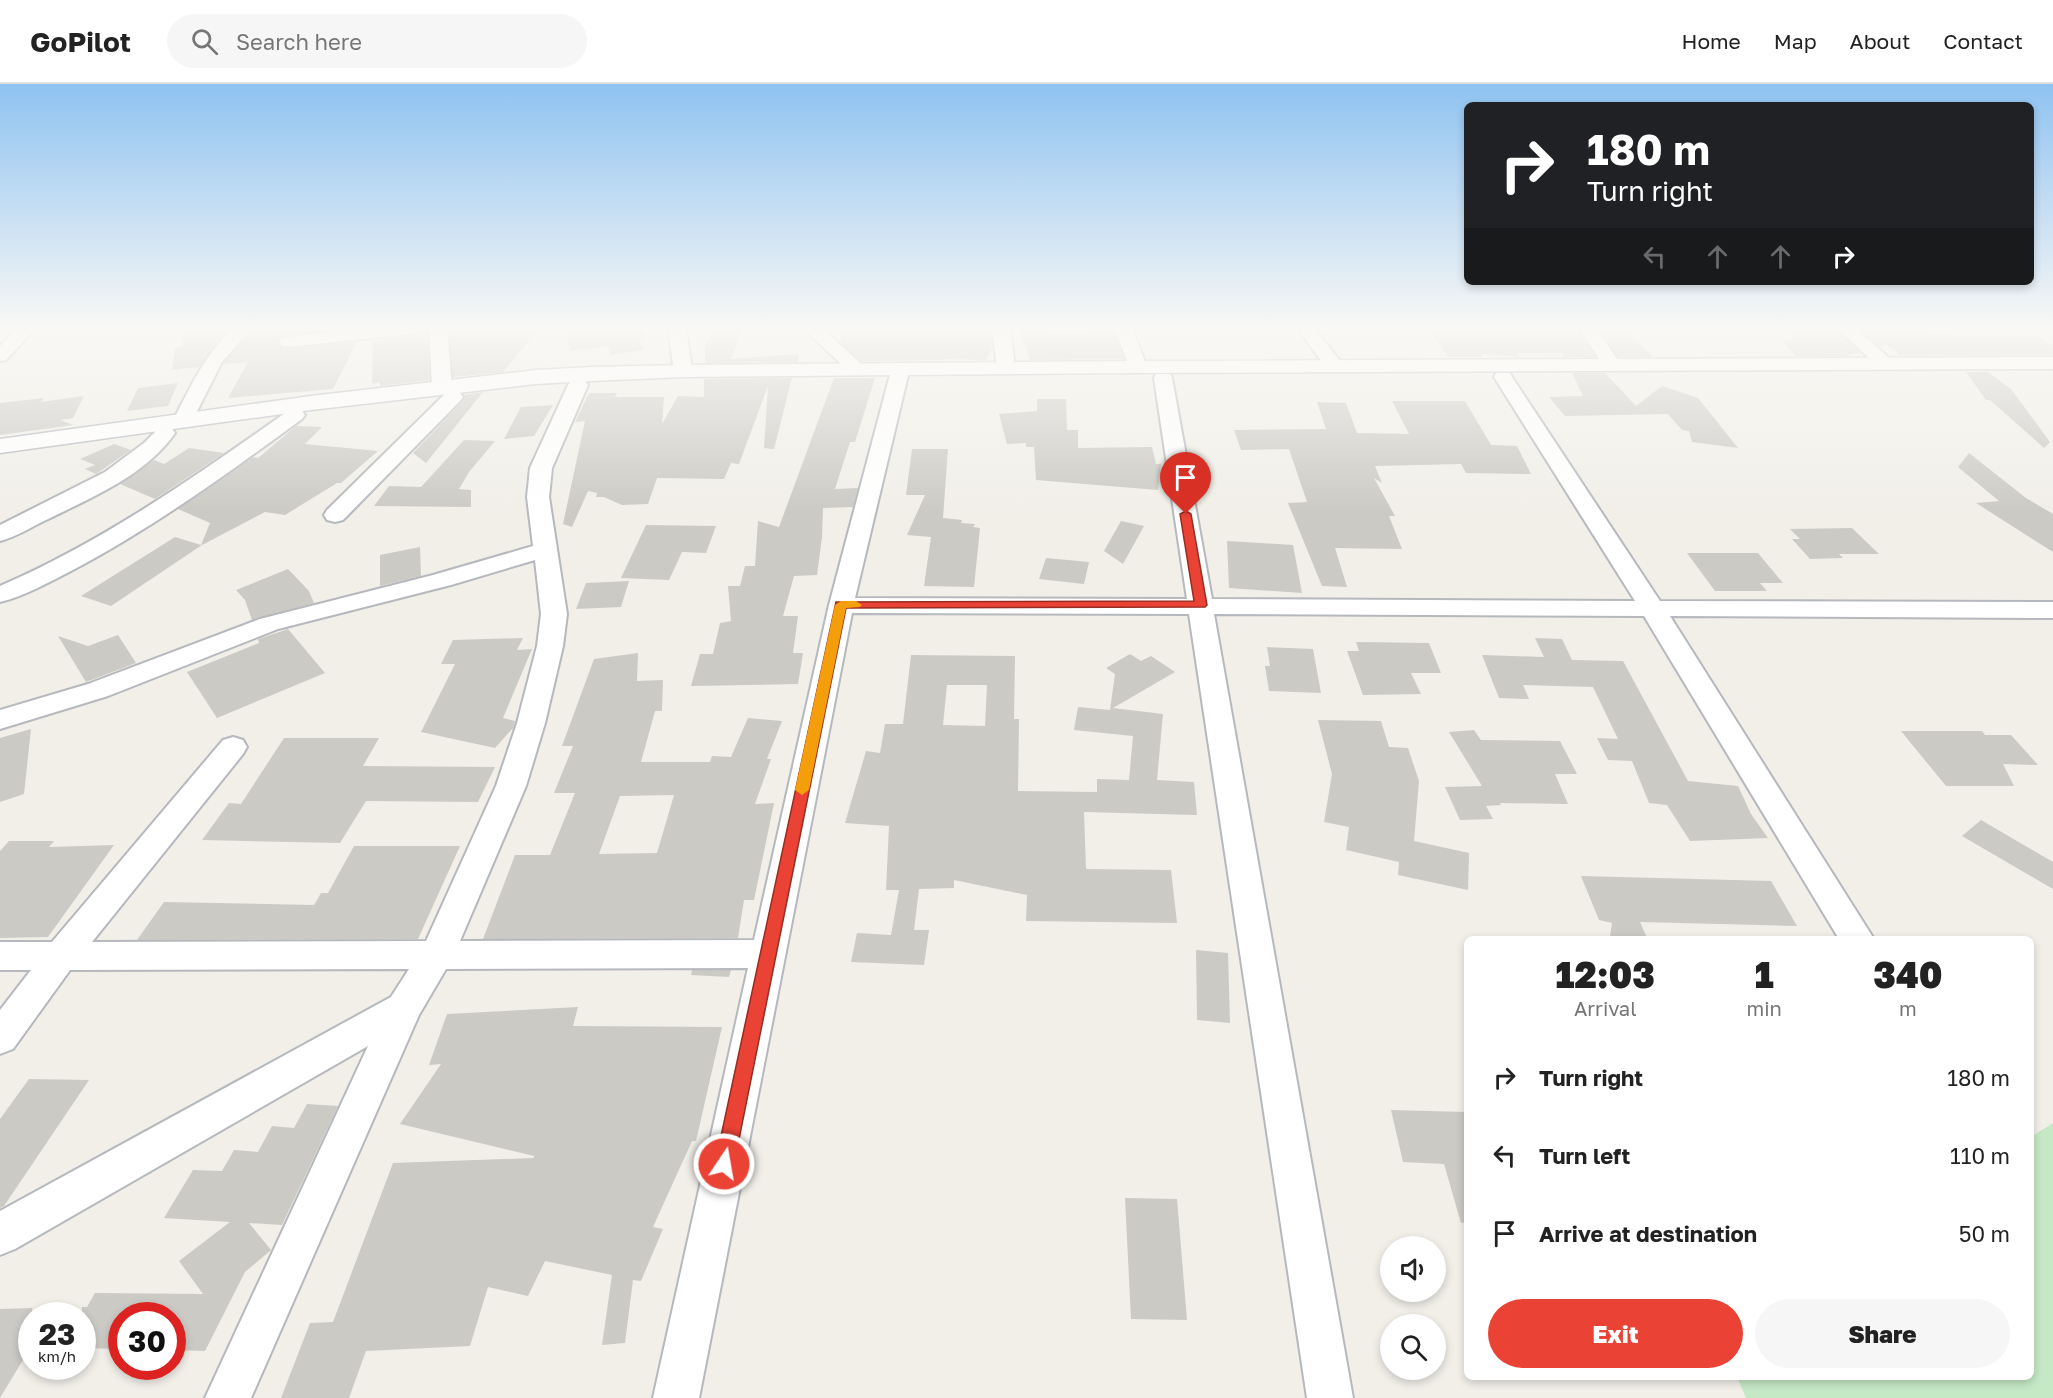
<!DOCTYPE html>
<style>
:root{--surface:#fff;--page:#f6f6f6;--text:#222;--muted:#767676;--line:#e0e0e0;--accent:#ea4335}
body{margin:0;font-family:"Golos Text",sans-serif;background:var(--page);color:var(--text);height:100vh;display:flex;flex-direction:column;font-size:22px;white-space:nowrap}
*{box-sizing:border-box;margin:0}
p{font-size:20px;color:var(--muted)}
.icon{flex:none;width:33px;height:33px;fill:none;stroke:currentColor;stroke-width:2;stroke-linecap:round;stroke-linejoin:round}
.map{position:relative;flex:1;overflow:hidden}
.side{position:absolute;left:1464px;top:852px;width:570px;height:444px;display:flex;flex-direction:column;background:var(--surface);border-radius:9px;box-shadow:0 3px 9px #0003}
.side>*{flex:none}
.top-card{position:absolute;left:1464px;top:18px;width:570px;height:183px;border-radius:9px;box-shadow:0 3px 9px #0003;background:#202124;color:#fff;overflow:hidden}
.tools{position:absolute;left:1380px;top:1152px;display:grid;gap:12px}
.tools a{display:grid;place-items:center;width:66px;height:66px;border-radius:50%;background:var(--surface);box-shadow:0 3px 9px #0003;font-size:30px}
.speed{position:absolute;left:18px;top:1218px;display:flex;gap:12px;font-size:30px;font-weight:700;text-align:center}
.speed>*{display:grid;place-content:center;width:78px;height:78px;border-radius:50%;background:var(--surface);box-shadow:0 3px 9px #0003;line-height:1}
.speed small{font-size:15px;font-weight:400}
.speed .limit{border:9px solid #d22;background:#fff;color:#111}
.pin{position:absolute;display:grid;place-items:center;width:51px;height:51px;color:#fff;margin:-62px -26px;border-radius:50% 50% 50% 0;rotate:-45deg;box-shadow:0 0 6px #0007}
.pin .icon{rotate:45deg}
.me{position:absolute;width:66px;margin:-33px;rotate:12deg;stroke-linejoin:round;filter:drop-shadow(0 0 4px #0008)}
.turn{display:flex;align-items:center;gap:21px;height:126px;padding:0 24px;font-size:27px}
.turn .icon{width:78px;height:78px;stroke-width:2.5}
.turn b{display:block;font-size:42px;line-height:51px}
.lanes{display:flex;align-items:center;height:57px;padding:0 24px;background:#0003;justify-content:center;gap:30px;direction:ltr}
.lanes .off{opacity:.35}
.eta{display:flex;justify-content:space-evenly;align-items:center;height:102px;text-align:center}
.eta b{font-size:36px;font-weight:800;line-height:42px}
.action{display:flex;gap:12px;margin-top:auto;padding:12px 24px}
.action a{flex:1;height:69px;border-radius:36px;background:var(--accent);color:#fff;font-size:24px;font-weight:800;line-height:69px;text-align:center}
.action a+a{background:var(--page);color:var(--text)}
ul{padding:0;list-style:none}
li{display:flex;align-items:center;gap:18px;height:78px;padding:0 24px}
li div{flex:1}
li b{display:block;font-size:22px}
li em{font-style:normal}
header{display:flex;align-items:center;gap:36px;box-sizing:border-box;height:84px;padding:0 30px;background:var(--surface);border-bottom:2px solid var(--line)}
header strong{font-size:28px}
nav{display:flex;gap:33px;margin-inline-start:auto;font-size:21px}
.search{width:420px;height:54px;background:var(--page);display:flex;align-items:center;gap:15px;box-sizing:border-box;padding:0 21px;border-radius:33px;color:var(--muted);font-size:22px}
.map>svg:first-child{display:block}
.green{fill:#c5e8c5}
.building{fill:#cccac5;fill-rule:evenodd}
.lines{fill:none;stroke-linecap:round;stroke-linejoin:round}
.minor-casing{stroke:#b5b8bc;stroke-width:4}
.secondary-casing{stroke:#b6babf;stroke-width:3}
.minor{fill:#fff;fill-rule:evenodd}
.secondary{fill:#fff;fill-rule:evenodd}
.route{fill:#ea4335;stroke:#982c22;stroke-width:1.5}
.slow{fill:#f59e0b}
</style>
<header>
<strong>GoPilot</strong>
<div class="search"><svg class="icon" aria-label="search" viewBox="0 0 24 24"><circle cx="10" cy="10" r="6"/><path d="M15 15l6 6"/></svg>Search here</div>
<nav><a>Home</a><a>Map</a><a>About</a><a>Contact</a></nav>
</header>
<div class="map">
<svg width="2053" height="1314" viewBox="0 0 2053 1314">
<rect width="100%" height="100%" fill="#f1efe8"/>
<path class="green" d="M2053 1039V1314H1746L1737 1293H2031V1053Z"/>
<path class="building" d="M183 244H230L199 283 172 286 175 264 183 262Z
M254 244H342L282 252 277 259 282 264 288 265 357 258 333 305 228 314 248 278 223 280Z
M458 244H539L503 288 453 293 449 246Z
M564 244H643L644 256 640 257 644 266 611 271 608 262 571 267Z
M714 244H743L731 275 799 270 797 278 705 279V261Z
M842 244H990L992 265 986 276 945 275 944 276 862 277 841 259Z
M1019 244H1037L1048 251 1096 250 1091 244H1112L1124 275 1030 276Z
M1577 244 1595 273H1564L1562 269H1517L1519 273 1481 270 1483 273H1448L1428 245Z
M1599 244H1623L1653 273H1618Z
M1795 244H1834L1859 268 1847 272H1796L1783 257 1794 254Z
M1859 244H1923V251H1921L2036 252 2053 261V271H1900L1887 261 1880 263Z
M427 249 429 296 380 302V298L372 300 373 257Z
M1966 288H1988L2011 305 2050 358 2044 364 1990 316H1986Z
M1572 289H1605L1636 322 1662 302 1698 314 1738 364 1692 358 1689 347 1682 346 1668 330 1565 332 1549 313 1583 312Z
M792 294 774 365 764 364 768 302 739 380 731 379 724 395 657 394 648 420 622 421 604 413H596L597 409 588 407 572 443 563 440 585 337 575 338 589 309H617L615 313H664L662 340 678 312 704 313V295Z
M834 294H875L855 358H850L835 405 858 404 853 423 823 424 822 453 817 491 794 492 783 532H798L793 569H803L798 600 691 602 700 570H713L720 539 731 537 728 502H740L745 482H755L758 437 779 443Z
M178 299 168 322 127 327 138 304Z
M483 308 426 379 413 369 462 318 465 313 464 311Z
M84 312 73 334 60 336 73 341 0 351V319L44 314 41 318Z
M1037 315H1066L1067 346H1078V364L1152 363 1156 380H1161L1158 406 1036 396 1034 363H1026V359L1007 360 999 330 1037 327Z
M1392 317H1465L1491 361 1517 362 1531 390 1466 389 1461 380 1375 382 1382 399 1374 394 1395 432H1389L1402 465 1335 464 1347 503 1322 502 1288 419 1307 418 1289 365 1241 366 1234 346 1326 345 1317 318 1346 319 1357 349 1409 350Z
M553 321 534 352 504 355 521 323Z
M296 342 322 343 305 360 378 367 341 399H337L285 431 265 428 202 461 111 522 81 512 175 453 201 461 210 439 178 425 253 373 258 374Z
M464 356 495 357 469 388 459 405 471 406V423L374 422 389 402 421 403Z
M114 360 131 366 96 390 85 385 95 381 80 375Z
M189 364 224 369 155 415 120 400 154 376 164 380Z
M912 365H948L943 434 962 436 961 439 975 440 973 443 980 444 974 503 924 502 931 453 907 451 925 411H906Z
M1969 369 2026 414 2053 430V468L1976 419 1999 417 1958 383Z
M1121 437 1144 442 1123 480 1104 467Z
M646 441 716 442 706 469 682 468 669 496 621 494Z
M1852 444 1879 470H1839L1843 474 1810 475 1792 455H1800L1790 445Z
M1227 457 1293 461 1302 509 1229 504Z
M420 463 421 492 380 502V471Z
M1687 469H1758L1783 499H1760L1767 507H1715Z
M1046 474 1089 478 1084 500 1039 495Z
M288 485 309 507 314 519 252 536 245 516 236 506Z
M629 497 621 523 576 525 586 499Z
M288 545 325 589 217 634 187 588 259 559 258 555Z
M118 551 136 579 86 598 58 552 88 562Z
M523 554 517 566 532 565 503 634 515 637 513 644 495 664 421 648 455 580H441L453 556Z
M1535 554 1562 555 1572 576 1623 577 1688 697 1738 702 1751 730 1768 754 1690 757 1667 721 1649 719 1632 677 1608 676 1597 654 1618 655 1593 603 1523 601 1529 615 1499 614 1482 571 1544 573Z
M1356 558 1429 559 1441 589H1411L1421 610 1363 611 1347 567H1359Z
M1267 563 1313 565 1321 609 1269 607 1265 582H1270Z
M638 569 637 597 663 596 662 627H655L641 678H710L712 672 731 673 748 634 782 637 767 675H771L755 720 774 719 754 816H744L738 854 483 855 515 771H550L575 709H554L573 662H562L594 575ZM674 711 657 769 599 770 620 712Z
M1130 570 1141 577 1151 572 1175 588 1113 624 1163 630 1157 696 1194 698 1197 731 1084 728 1086 785 1171 786 1177 839 1026 837 1027 811 954 796V804L919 805 914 846H929L924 881 851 878 857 849 891 851 899 806H886L889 742 845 739 866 667 880 669 885 640H903L911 571 1015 572 1014 635H1019L1018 707 1097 708V695L1129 696 1133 652 1074 646 1078 623 1110 626 1115 590 1106 584ZM947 601H987L985 642 943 641Z
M1318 636 1381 637 1389 663 1408 664 1419 697 1414 757 1469 769 1468 806 1398 791 1399 778 1346 766 1349 743 1324 738 1332 690Z
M31 645 24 710 0 718V654Z
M1474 646 1481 656 1560 657 1577 690H1555L1568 720 1500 719 1501 721 1486 722 1493 735 1460 736 1445 703 1482 702 1449 648Z
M1901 647H1982L1985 651H2011L2038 681 2003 680 2014 702H1946Z
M284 654H379L363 682 495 683 478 718 366 717 340 759 202 756 229 719 241 720Z
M1981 736 2053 778V805L1962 752Z
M9 757H54L49 763 114 761 48 853 0 854V767Z
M354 762H460L418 855 137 856 164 818 314 821 321 809H328Z
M1581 792 1771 797 1797 842 1640 838 1647 854 1610 852 1612 839 1599 836Z
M1196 866 1228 869 1230 939 1197 936Z
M692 886H731L729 893 691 891Z
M578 923 573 942 722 943 696 1057H692L653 1143 663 1145 641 1197 633 1196 625 1259 602 1261 612 1191 545 1177 528 1212 488 1203 470 1262 366 1267 349 1314H281L310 1239 333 1238 393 1079 534 1074V1072L400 1040 441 980 429 981 447 930Z
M29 995 89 996 4 1122 0 1124V1035Z
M307 1020 338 1022 282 1141 249 1139 271 1166 245 1188 205 1267 172 1266V1232H122V1265L82 1264V1223H87L95 1209 203 1210 179 1177 230 1138 164 1134 193 1086 222 1087 234 1066 258 1068 272 1042 294 1044Z
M1391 1026 1467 1028V1138L1461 1139 1444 1080 1403 1078Z
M1125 1114 1177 1115 1187 1236 1131 1235Z
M32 1224V1261L0 1314V1225Z"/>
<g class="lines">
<defs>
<path id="minor" d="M18 244H36L6 276 0 277V262Z
M233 244H252L222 278 190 341H176L173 337C191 302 204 272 233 244Z
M365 244H426L418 249 288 263 282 262 279 258 282 254 288 253Z
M429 244H447L452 304 449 308H435L432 304Z
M668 244H686L692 287 690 291H676L674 287Z
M803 244H822L868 286 866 290H852Z
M992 244H1010L1015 284 1013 288H999L997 284Z
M1114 244H1132L1147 283 1145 287H1131Z
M1297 244H1314L1344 282 1342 286H1328Z
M1579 244H1596L1622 282 1620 286H1606Z
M1836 244H1855L1896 280 1894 284H1880Z
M900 281 907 283 909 287 855 514 1187 515 1154 294 1156 290H1170L1172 294 1212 515 1635 517 1494 293 1496 289H1510L1512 293 1660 517 2053 518V534L1670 532 1874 855H1839L1644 532 1214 530 1353 1314H1307L1189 530 852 529 699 1314H653L748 884 446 885 419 931 251 1314H205L368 962 15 1165 0 1171V1127L391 913 409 885 70 886 13 965 0 970V926L31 886H0V858H52L223 656 233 653 243 656 247 663 243 670 92 858 426 857 496 702 517 639 537 562 541 530 535 476 451 501 278 545 108 612 0 645V626L88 600 260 535 433 491 533 462 527 413 530 384 568 301 571 297H585L588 301 552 384 549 413 567 530 563 562 545 639 526 702 460 857 754 856 829 521 891 287 893 283Z
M453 307 460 309 463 313 460 317 343 436 335 438 327 436 324 431 327 426 446 309Z
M295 325 302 327 305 331 302 335C228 389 153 444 71 487 49 498 25 512 0 518V502C104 457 196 392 288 327Z
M165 343 172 345 175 349C146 391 91 414 46 436 31 443 16 453 0 457V441L105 388 144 359 158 345Z"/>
<path id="secondary" d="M2053 273V285L1138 289 683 293 591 297 536 300 311 326 0 369V355L311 312 536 286 591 283 683 281 1138 277Z"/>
</defs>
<use href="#minor" class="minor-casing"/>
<use href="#secondary" class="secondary-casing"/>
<use href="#minor" class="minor"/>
<use href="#secondary" class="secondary"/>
</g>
<linearGradient id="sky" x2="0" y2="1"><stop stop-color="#8fc3f1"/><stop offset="0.57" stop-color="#f9f8f5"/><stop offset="1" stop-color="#f9f8f5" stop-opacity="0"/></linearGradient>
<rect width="2053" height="428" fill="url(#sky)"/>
<path class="route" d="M1186 427 1191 430 1207 521 1205 523 846 524 734 1080 731 1087 724 1089 718 1087 715 1080 836 518 1194 517 1180 430Z"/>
<path class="slow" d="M856 517 862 521 860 523 846 524 809 706 802 711 795 706 835 521 841 517Z"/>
</svg>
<div class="tools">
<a><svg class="icon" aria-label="sound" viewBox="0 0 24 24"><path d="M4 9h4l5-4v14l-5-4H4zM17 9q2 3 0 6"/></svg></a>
<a><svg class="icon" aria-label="search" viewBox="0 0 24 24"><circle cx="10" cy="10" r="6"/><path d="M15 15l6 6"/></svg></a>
</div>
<div class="speed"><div>23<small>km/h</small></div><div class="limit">30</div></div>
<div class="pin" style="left:1186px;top:430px;background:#d93025"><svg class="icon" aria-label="arrive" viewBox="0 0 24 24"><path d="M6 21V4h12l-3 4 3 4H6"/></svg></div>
<svg class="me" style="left:724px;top:1080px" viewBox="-20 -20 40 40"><circle r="17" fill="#ea4335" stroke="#fff" stroke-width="3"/><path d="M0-11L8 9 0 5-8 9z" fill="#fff"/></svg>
<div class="top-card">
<div class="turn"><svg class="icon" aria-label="right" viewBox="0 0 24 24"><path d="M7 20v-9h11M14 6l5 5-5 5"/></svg><div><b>180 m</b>Turn right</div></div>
<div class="lanes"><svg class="icon off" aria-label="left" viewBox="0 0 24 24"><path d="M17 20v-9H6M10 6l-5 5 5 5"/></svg><svg class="icon off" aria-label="ahead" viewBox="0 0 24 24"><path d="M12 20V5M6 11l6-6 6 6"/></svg><svg class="icon off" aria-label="ahead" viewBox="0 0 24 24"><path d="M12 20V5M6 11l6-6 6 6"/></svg><svg class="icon" aria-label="right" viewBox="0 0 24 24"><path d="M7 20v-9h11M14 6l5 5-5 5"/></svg></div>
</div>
<section class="side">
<div class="eta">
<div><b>12:03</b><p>Arrival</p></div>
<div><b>1</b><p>min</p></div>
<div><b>340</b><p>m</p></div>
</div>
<ul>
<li><svg class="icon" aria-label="right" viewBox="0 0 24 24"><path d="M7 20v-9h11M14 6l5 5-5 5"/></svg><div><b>Turn right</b></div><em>180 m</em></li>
<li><svg class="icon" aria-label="left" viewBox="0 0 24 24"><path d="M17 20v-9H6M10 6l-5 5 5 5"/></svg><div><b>Turn left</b></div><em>110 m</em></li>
<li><svg class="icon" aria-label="arrive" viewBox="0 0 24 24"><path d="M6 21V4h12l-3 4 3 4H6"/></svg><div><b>Arrive at destination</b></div><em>50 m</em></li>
</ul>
<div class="action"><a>Exit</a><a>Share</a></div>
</section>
</div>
